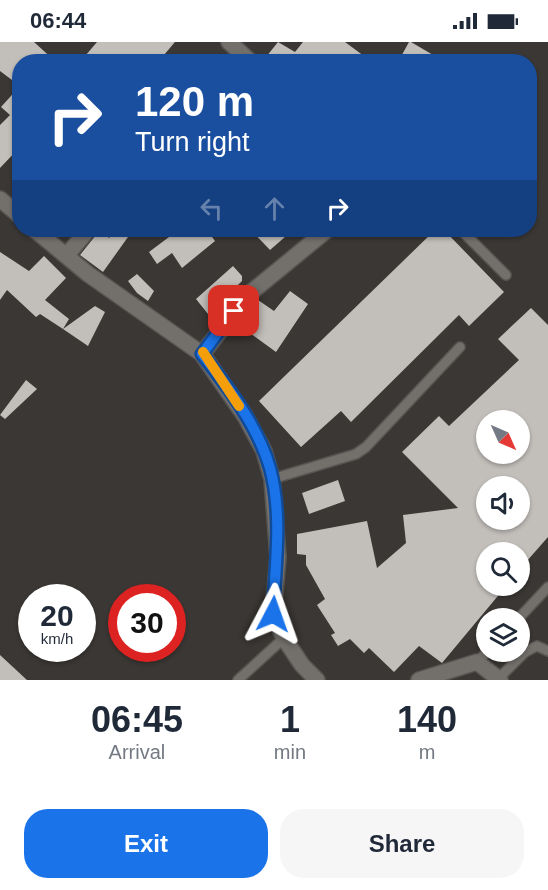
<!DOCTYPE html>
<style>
:root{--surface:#fff;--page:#f6f6f7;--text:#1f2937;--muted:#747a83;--accent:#1a73e8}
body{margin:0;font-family:Helvetica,sans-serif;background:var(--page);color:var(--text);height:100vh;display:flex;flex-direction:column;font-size:22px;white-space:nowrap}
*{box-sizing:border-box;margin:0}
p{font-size:20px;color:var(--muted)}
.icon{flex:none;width:33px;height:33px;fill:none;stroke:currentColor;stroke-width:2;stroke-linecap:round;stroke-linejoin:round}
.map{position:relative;height:638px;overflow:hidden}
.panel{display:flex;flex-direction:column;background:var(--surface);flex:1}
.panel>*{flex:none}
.top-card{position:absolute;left:12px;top:12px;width:525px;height:183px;border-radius:24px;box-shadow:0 2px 4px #0004;background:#1a4fa0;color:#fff;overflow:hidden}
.needle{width:39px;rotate:135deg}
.controls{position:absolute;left:476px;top:368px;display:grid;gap:12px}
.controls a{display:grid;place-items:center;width:54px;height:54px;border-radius:50%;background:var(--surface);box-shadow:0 2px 4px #0004;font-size:30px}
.speed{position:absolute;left:18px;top:542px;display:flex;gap:12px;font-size:30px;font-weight:700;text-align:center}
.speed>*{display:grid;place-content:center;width:78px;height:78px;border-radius:50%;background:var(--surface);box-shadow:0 2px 4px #0004;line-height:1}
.speed small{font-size:15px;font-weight:400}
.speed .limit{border:9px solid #d22;background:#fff;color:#111}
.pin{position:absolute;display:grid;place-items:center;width:51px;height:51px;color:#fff;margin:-26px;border-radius:12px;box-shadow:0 3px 9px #0006}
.me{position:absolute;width:66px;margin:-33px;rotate:4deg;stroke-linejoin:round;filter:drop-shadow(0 0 4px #0008)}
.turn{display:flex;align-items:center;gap:21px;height:126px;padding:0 24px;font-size:27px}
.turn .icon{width:78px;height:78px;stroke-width:2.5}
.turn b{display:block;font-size:42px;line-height:51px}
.lanes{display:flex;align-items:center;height:57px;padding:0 24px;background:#0003;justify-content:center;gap:30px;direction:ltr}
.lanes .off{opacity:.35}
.eta{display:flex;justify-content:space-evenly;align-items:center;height:102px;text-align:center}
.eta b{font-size:36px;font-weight:600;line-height:42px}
.cta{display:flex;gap:12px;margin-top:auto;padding:12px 24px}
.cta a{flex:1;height:69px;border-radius:24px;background:var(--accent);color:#fff;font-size:24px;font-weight:600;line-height:69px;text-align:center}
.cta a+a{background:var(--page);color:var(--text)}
.status{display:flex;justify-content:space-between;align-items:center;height:42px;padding:0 30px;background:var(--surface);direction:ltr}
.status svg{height:16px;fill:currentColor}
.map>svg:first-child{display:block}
.building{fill:#c2beba;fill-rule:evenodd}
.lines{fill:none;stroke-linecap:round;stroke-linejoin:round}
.service-casing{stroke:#575552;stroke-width:12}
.minor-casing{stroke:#575552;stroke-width:18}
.service{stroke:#73706c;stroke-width:9}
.minor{stroke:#73706c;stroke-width:15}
.route-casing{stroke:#114b97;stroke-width:15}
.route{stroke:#1a73e8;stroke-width:10}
.slow{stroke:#f59e0b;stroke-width:10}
</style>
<div class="status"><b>06:44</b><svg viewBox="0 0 49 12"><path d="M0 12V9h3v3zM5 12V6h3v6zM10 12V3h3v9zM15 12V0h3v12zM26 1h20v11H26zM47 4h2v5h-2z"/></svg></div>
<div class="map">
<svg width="548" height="638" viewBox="0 0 548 638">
<rect width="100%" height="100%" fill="#3a3734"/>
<path class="building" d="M0 0H34L56 20H20V44L0 29Z
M97 0H175L158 20H80Z
M278 0 295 10 303 0H345L372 20H274L266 15Z
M409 0H411L445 20H398Z
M20 44V105L0 126V83L10 73 1 65Z
M100 188 109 196 116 188H133L103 230 80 213Z
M164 188H207L215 199 182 226 172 211 157 222 149 210 169 195Z
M251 188H293L270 208Z
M435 188H444L504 250 469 284 459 273 351 380 341 369 301 405 259 359Z
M0 210 29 229 44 214 66 236 45 258 69 277 63 287 40 272 36 275 7 248 0 258Z
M233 224 242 234V239L208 272 196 257Z
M137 232 154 249 148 259 137 251 128 239Z
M290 249 308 262 276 310 239 283 258 258 274 269Z
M95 264 105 270 88 304 63 287Z
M531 266 548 283V495L519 528V510H486V543H507L442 621 419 604 394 630 369 606 364 611 350 597 338 604 331 593 335 591 317 563 325 557 306 523V513L297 512V492L367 479 377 526 406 501 403 473 458 466 402 410 439 374 449 384 519 318 498 297ZM486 378H519V411H486ZM486 444H519V477H486Z
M26 338 37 347 5 377 0 373Z
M338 438 345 459 309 472 302 451Z
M0 613 27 638H0Z"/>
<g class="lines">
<defs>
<path id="service" d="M461 188 506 233
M272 437 356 412 366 405 460 305
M519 576 548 545
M477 620 488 609
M499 636 525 610 537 604 548 609
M238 638 284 596"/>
<path id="minor" d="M229 0 251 20
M0 157 20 174
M35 188 88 232 202 312 245 374 264 409 272 437 278 515 273 572 284 596 302 623 317 638
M66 214 88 188
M202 312 249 252 327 188
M419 638 477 620 500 638"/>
</defs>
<use href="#service" class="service-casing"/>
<use href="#minor" class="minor-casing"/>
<use href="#service" class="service"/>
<use href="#minor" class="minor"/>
</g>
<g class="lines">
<defs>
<path id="route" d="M234 269 202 312C228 345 258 384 270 426 283 474 275 524 273 572"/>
</defs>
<use href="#route" class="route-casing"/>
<use href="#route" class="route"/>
<path class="slow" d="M203 310 239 364"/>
</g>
</svg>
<div class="controls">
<a><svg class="needle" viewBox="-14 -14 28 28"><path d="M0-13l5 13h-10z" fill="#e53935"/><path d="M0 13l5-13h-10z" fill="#747a83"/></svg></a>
<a><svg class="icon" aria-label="sound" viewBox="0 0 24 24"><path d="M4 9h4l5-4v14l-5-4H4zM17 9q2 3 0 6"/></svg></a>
<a><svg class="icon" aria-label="search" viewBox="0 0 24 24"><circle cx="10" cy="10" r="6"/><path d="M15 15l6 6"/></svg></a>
<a><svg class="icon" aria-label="layers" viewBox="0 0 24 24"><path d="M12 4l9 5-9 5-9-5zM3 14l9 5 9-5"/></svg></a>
</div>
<div class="speed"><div>20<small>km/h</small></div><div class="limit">30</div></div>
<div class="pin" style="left:234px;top:269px;background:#d93025"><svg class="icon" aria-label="arrive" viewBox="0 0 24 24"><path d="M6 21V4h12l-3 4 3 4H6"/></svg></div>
<svg class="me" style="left:273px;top:572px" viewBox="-20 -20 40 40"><path d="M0-17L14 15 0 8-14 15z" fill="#1a73e8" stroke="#fff" stroke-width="4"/></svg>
<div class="top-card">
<div class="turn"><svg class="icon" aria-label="right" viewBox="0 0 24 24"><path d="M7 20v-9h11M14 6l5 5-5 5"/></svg><div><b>120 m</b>Turn right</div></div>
<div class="lanes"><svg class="icon off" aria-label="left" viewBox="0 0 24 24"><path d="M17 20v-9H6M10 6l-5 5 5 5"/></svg><svg class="icon off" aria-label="ahead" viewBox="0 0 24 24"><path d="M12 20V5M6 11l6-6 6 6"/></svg><svg class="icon" aria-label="right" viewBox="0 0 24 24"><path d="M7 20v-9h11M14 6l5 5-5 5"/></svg></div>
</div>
</div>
<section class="panel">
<div class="eta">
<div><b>06:45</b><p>Arrival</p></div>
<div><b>1</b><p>min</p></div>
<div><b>140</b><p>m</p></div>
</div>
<div class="cta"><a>Exit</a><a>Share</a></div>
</section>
